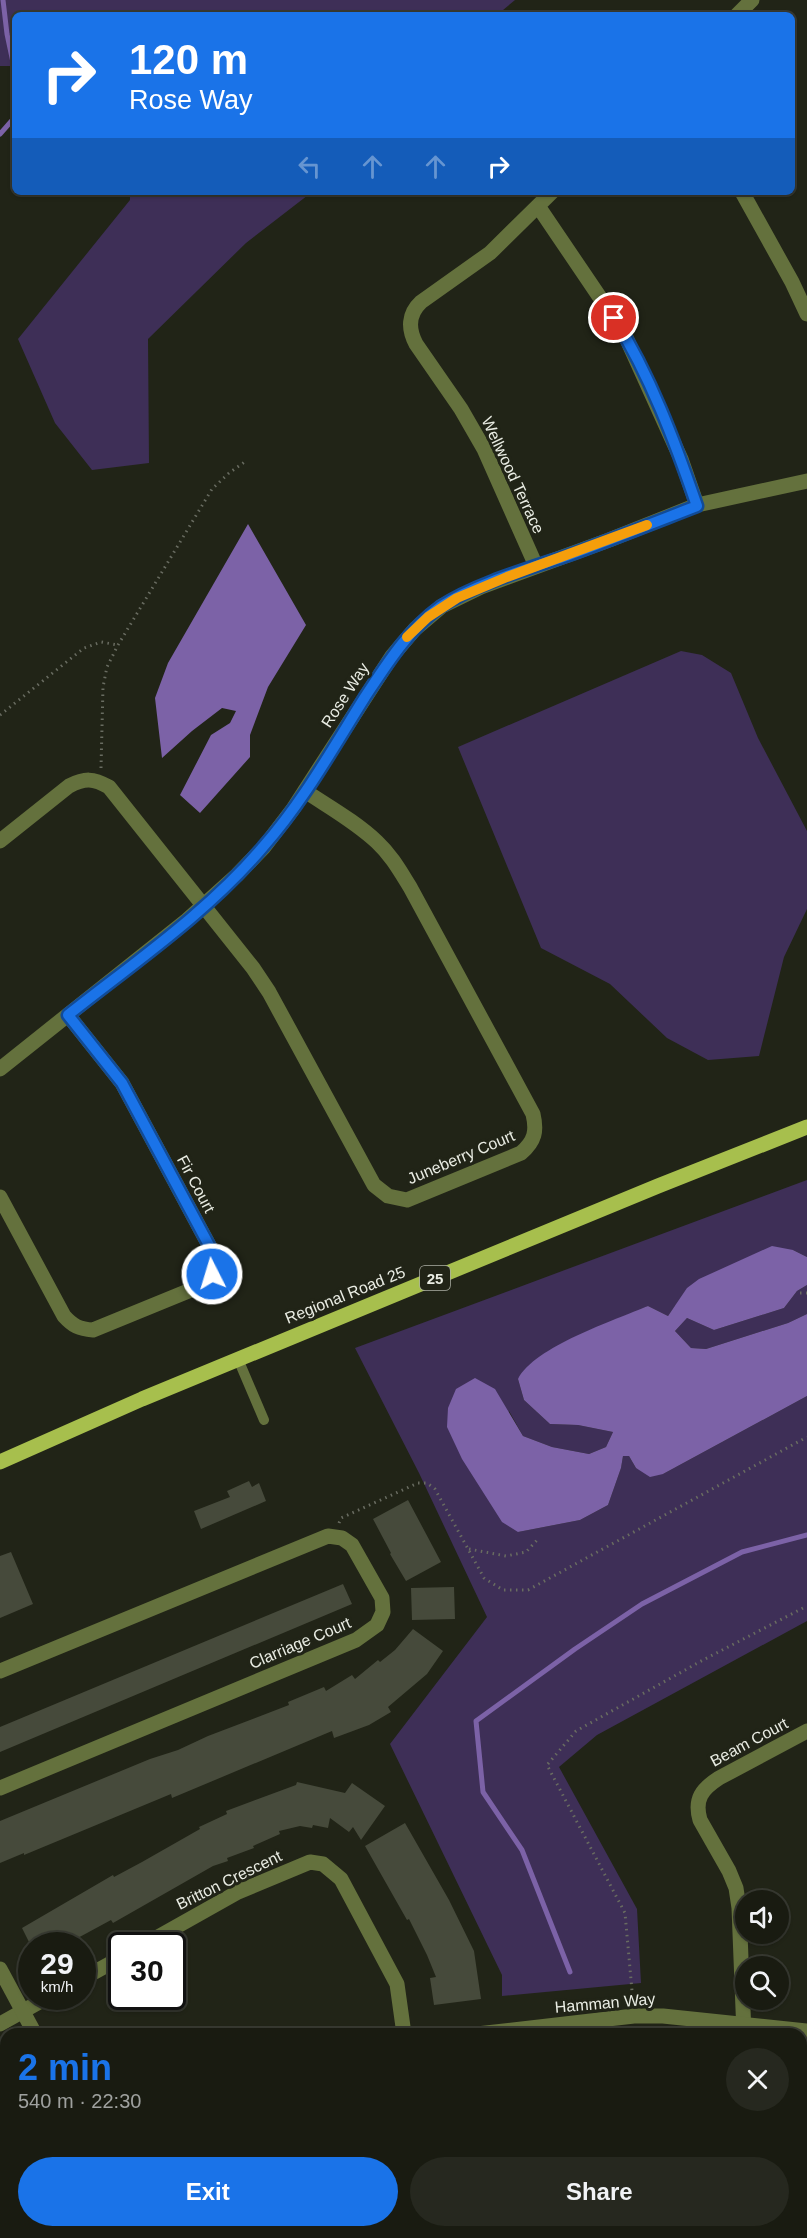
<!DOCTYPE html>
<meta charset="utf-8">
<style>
:root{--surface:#191b11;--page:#26281f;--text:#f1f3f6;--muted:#9fa19f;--line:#373931;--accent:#1a73e8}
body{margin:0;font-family:Helvetica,sans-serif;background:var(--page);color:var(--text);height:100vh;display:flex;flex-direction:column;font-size:22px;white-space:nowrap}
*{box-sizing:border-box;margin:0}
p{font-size:20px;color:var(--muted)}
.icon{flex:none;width:33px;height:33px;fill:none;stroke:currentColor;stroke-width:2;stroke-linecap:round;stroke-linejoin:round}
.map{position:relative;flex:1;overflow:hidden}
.sheet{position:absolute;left:0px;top:2028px;width:807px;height:210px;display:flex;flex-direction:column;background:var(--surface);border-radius:18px 18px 0 0;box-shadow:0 2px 4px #0004,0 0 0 2px var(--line)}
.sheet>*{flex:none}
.banner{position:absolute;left:12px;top:12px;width:783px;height:183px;border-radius:9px;box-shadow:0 2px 4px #0004,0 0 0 2px var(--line);background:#1a73e8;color:#fff;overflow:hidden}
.fabs{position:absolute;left:735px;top:1890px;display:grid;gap:12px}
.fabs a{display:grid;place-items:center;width:54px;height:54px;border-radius:50%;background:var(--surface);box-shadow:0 2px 4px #0004,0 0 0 2px var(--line);font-size:30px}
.speed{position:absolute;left:18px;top:1932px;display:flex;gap:12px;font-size:30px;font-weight:700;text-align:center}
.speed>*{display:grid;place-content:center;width:78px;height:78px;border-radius:50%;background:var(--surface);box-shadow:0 2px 4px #0004,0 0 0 2px var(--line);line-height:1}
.speed small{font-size:15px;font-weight:400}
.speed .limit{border:3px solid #111;border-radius:9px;background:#fff;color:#111}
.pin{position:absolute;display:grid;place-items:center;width:51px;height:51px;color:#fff;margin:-26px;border:3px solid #fff;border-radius:50%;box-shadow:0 2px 6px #0007}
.me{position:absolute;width:66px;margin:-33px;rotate:355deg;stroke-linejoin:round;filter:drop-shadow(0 0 4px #0008)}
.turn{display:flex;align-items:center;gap:21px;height:126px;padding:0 18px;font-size:27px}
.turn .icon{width:78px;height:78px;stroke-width:2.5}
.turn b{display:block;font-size:42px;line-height:51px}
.lanes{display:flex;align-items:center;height:57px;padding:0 18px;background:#0003;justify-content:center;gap:30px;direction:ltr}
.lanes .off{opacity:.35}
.round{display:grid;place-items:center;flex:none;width:63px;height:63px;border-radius:32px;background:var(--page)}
.head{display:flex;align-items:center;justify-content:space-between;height:102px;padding:0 18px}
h1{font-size:36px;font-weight:700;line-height:45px;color:var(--accent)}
.cta{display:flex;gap:12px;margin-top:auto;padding:12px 18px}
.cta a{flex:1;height:69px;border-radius:36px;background:var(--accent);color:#fff;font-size:24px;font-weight:700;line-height:69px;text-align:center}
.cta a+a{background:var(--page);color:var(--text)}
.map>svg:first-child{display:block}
.green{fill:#3e2f57}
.water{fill:#7c62a7}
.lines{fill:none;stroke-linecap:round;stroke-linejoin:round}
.stream{stroke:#7c62a7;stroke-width:5}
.building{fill:#464a3b}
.path{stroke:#696c61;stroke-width:3;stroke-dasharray:1.5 4.5;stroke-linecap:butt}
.service{stroke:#64713d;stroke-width:10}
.minor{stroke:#64713d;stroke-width:15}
.tertiary{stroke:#64713d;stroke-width:15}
.primary{stroke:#a7bf4d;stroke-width:15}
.route-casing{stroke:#114b97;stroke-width:15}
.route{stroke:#1a73e8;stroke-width:10}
.slow{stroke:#f59e0b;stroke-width:10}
.labels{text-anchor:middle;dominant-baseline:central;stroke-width:6;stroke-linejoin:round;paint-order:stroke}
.shield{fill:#212417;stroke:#adb0a6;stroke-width:1.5}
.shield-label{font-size:15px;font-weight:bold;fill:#e9ece3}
.street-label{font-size:16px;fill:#e9ece3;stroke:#212417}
</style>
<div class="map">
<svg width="807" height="2238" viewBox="0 0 807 2238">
<rect width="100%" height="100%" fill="#212417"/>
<path class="green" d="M0 0H515L497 15H15V66H0Z
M130 192H312L246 243 148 339 149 463 92 470 55 423 18 339 130 200Z
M681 651 702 655 731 673 758 738 807 831V909L784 957 759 1056 708 1060 667 1038 610 984 541 948 458 747Z
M807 1180V1257L793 1250 675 1306 668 1316 648 1306 518 1379 524 1400 550 1424 578 1425 613 1432 606 1447 589 1454 552 1447 523 1436 509 1411 518 1532 580 1520 608 1505 621 1468 623 1456H629L636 1468 663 1474 807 1396V1621L597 1735 559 1767 637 1909 641 1983 502 1996V1975L390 1744 487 1617 419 1473 355 1348Z
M807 1285V1314L788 1323 706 1349 691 1348 675 1331 687 1318 714 1330 784 1308 797 1291Z
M509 2232H655L656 2238H509Z"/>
<path class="water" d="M248 524 306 625 268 687 250 735V757L200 813 180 795 211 735 230 723 236 711 222 708 192 731 162 758 155 698 168 663Z
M772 1246 793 1250 807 1257V1285L797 1291 784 1308 714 1330 687 1318 675 1331 691 1348 706 1349 788 1323 807 1314V1396L663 1474 650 1477 636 1468 629 1456H623L621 1468 608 1505 580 1520 518 1532 502 1522 462 1459 447 1427 448 1408 456 1389 475 1378 495 1389 523 1436 552 1447 589 1454 606 1447 613 1432 578 1425 550 1424 524 1400 518 1379C534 1347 615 1320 648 1306L668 1316 687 1288 699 1279Z"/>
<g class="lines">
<path class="stream" d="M3 0 7 34 15 72
M0 134 15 117
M570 1972 522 1850 483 1792 476 1721 575 1649 642 1604 742 1552 807 1535
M565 2238 567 2232"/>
</g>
<path class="building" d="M249 1481 252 1487 259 1483 266 1501 201 1529 194 1511 230 1497 227 1491Z
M408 1500 441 1562 406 1581 390 1554 391 1553 373 1519Z
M11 1552 33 1604 0 1618V1556Z
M343 1584 352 1604 0 1752V1727Z
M454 1587 455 1619 412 1620 411 1588Z
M413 1629 443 1651 427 1674 388 1707 391 1712 369 1725 334 1738 332 1731 172 1798 171 1794 24 1855V1853L0 1863V1821L150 1759 178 1750 208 1736 289 1705 288 1702 324 1687 326 1691 352 1675 355 1679 378 1660 380 1662 395 1650Z
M297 1782 345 1793 352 1783 385 1806 361 1840 353 1827 349 1832 330 1818 328 1828 313 1825 312 1828 300 1826 279 1831 280 1834 253 1846 254 1848 227 1858 228 1861 213 1866 113 1923 111 1920 63 1946H31L22 1928 113 1875 114 1877 142 1862 200 1829 199 1827 227 1814 226 1811 296 1785Z
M405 1823 449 1900 474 1951 481 1999 434 2005 430 1978 436 1977 427 1955 409 1919 407 1920 365 1846Z"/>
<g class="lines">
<path class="path" d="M0 715 84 648 101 642 118 645
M101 768 103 687 107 667 118 645 212 489 229 473 246 461
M800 1293H807
M339 1523 341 1518 418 1483H427L435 1489 484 1578 503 1590H528L807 1437
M469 1549 506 1556 526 1552 539 1538
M633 2002 625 1913 547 1765 576 1731 703 1660 807 1606
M641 2232 642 2238"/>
<path class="service" d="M238 1359 264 1420"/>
<path class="minor" d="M737 15 752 0
M742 192 792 282 807 314
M538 206 624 333 681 459 697 505
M536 566 484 449 461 409 416 344C408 329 408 314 421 302L490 253 552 192
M0 841 69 786C85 778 93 778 109 787L253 968 269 992 374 1185 388 1196 407 1200 521 1153C535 1141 537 1131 533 1114L410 887C400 871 391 855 377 842 356 822 329 807 305 791
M0 1197 64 1316C73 1326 79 1329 93 1330L203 1285C213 1272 214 1265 211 1249L122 1083 68 1015
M0 1671 328 1536 342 1538 352 1545 382 1598 383 1612 377 1625 356 1640 0 1788
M142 1946 238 1892 310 1862 323 1864 341 1879 397 1984 404 2034
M82 1979 122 1957
M0 2024 50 1996
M744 2034 739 1908 736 1888 729 1871 700 1820C694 1799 702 1789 719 1778L807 1731
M752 2232V2238
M366 2238C380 2233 396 2230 408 2238"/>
<path class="tertiary" d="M0 1069 187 920 237 875 264 847 293 809 392 656 415 629 442 606 481 587 609 540 697 505 807 481
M0 1969 35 2034
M477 2034 634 2016H663L807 2031
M0 2231 6 2228
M142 2232 145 2238"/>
<path class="primary" d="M0 1462 142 1399 658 1186 807 1127"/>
</g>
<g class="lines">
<defs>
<path id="route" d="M212 1274 214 1263 211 1249 122 1083 68 1015C135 962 208 912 263 847 303 802 333 748 365 697 387 664 407 631 440 607 473 585 527 569 566 556 610 540 653 523 697 506 675 442 650 375 614 318"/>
</defs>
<use href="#route" class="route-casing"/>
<use href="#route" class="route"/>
<path class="slow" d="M407 637 428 617 457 598 507 577 647 525"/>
</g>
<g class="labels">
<rect class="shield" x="420" y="1266" width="30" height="24" rx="4.5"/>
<g class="shield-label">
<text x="435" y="1278">25</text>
</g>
<g class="street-label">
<text transform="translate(513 475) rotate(65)">Wellwood Terrace</text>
<text transform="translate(345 695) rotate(-57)">Rose Way</text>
<text transform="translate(461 1157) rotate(-23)">Juneberry Court</text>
<text transform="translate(196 1184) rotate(62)">Fir Court</text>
<text transform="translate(345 1295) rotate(-22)">Regional Road 25</text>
<text transform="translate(300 1643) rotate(-23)">Clarriage Court</text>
<text transform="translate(749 1742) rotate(-28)">Beam Court</text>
<text transform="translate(229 1880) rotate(-26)">Britton Crescent</text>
<text transform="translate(605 2003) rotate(-5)">Hamman Way</text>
</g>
</g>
</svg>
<div class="fabs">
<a><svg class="icon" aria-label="sound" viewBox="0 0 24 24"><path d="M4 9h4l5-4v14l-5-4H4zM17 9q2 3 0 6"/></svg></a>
<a><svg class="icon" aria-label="search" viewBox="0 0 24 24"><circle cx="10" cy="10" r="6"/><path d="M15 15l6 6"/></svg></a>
</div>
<div class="speed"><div>29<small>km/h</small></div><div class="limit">30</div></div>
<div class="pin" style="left:614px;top:318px;background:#d93025"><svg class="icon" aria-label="arrive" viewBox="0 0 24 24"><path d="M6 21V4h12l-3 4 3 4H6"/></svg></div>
<svg class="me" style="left:212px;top:1274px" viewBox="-20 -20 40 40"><circle r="17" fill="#1a73e8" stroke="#fff" stroke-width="3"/><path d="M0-11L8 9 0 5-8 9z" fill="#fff"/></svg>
<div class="banner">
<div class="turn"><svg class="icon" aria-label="right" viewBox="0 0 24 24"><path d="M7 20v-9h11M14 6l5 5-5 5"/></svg><div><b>120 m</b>Rose Way</div></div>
<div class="lanes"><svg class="icon off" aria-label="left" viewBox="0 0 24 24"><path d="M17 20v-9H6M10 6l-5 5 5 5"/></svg><svg class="icon off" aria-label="ahead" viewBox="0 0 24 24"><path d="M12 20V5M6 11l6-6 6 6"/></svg><svg class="icon off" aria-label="ahead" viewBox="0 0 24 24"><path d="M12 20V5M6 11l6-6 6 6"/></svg><svg class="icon" aria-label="right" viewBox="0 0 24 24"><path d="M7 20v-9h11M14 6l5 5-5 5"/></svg></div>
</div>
<section class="sheet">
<div class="head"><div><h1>2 min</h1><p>540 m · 22:30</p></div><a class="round"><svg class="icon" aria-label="close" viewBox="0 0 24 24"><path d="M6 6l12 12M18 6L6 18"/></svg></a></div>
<div class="cta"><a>Exit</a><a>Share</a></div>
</section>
</div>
